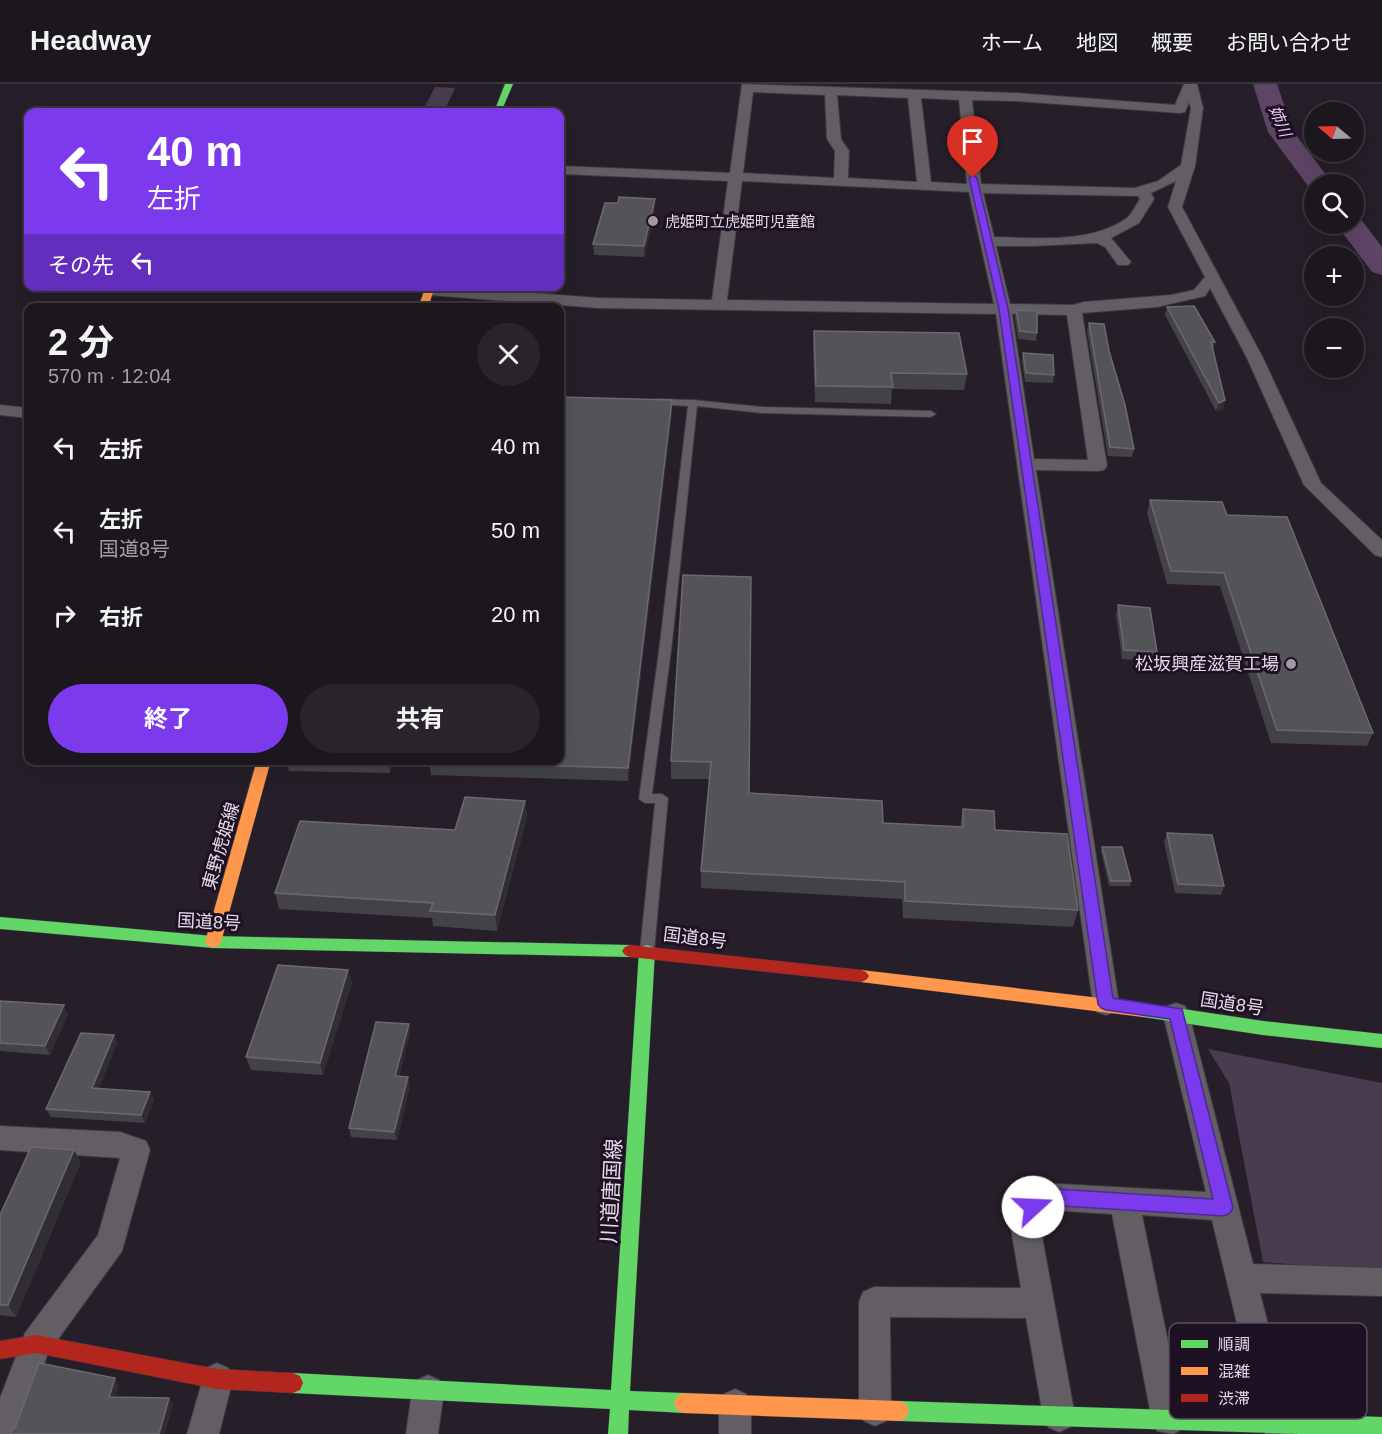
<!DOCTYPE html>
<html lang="ja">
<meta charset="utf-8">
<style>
:root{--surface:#1c161e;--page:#29232b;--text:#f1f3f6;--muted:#a09fa4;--line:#3a353c;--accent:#7c3aed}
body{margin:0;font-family:Helvetica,"Noto Sans JP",sans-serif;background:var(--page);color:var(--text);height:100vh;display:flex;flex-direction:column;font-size:22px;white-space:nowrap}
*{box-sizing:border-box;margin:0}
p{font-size:20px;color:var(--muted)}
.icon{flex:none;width:33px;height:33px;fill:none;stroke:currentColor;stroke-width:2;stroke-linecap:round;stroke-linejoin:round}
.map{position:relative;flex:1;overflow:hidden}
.sheet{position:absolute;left:24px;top:219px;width:540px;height:462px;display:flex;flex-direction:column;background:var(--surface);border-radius:12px;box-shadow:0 6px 24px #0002,0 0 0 2px var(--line)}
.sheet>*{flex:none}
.hud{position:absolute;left:24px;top:24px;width:540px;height:183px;border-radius:12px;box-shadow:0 6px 24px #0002,0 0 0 2px var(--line);background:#7c3aed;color:#fff;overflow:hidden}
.needle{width:39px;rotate:289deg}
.buttons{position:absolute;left:1304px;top:18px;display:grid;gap:12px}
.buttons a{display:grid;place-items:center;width:60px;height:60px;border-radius:50%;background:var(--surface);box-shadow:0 6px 24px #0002,0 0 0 2px var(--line);font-size:30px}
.pin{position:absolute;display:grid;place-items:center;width:51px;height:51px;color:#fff;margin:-62px -26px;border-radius:50% 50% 50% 0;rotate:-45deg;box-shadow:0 0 6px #0007}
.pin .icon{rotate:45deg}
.me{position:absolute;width:66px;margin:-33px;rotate:70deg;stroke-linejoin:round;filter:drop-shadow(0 0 4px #0008)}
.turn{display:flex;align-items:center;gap:21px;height:126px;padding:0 24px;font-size:27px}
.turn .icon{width:78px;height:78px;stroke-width:2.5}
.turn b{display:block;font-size:42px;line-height:51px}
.then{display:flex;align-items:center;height:57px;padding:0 24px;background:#0003;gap:12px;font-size:22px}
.round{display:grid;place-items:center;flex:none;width:63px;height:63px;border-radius:32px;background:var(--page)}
.summary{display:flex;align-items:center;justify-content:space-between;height:102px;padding:0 24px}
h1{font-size:36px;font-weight:700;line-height:45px}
.cta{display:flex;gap:12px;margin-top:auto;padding:12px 24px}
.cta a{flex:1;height:69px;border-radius:36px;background:var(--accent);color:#fff;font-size:24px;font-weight:700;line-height:69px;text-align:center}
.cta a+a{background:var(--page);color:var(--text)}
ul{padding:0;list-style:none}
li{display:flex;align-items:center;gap:18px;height:84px;padding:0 24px}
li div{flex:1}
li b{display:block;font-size:22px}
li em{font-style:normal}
header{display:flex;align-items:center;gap:36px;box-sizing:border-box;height:84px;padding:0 30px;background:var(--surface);border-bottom:2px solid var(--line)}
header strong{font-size:28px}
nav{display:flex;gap:33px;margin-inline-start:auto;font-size:21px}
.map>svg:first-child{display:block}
.green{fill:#4a3c4f}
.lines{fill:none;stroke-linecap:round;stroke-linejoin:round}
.river{fill:#5e4566;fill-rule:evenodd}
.lane-casing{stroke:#403942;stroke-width:2}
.street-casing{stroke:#403942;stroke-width:2}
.fast-casing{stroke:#403942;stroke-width:1}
.slow-casing{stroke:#403942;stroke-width:1}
.jam-casing{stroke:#403942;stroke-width:1}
.lane{fill:#625e64;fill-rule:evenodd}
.street{fill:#625e64;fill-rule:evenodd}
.fast{fill:#63d668;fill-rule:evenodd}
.slow{fill:#ff974d;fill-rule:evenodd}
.jam{fill:#b3261e;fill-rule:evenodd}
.wall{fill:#434347}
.shaded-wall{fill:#302e33}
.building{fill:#545458;stroke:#6b696f;stroke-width:1.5}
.route{fill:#7c3aed;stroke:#51269a;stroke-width:1.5}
.poi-dot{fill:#a298a4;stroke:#1e1123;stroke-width:2}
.labels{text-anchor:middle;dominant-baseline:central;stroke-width:6;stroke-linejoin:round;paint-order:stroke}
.far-poi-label{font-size:15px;fill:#e4dae7;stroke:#1e1123;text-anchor:start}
.far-water-label{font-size:16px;font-style:italic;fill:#efcafa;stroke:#1e1123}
.poi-label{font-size:18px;fill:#e4dae7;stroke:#1e1123;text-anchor:end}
.street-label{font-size:18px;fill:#e4dae7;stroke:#1e1123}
.near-street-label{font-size:21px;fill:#e4dae7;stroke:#1e1123}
.key{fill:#1e1123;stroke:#594d5e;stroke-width:1.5}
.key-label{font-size:16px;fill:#e4dae7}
</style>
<header>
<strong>Headway</strong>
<nav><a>ホーム</a><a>地図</a><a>概要</a><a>お問い合わせ</a></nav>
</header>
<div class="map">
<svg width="1382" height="1350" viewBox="0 0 1382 1350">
<rect width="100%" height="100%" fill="#261e28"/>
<path class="green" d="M435 3 455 4 444 28H422Z
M1208 965 1382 999V1188L1263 1178 1229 999Z"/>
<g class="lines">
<path class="river" d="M1253 0H1277L1293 47 1333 100H1314V107L1311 106 1268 48Z
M1353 132 1360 134 1382 163V191L1372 188 1336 140H1353Z"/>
<defs>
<path id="lane" d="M658 315 693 316 762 323 931 327 936 330 931 333 762 329 697 322 672 559 652 710H662L668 714 654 867 652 871 647 872 642 871 640 867 655 719H645L639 715 660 559 688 322 655 320 653 318Z"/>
<path id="street" d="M742 0 1015 9 1175 21 1184 0H1197L1203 24 1195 82 1182 123 1263 274 1321 399 1382 456V473L1375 471 1304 401 1247 274 1210 204 1205 212 1157 223 1082 229 1107 382 1104 386 1098 387 1036 386 1119 920 1115 928 1106 931 1097 928 1093 920 996 230 599 224 429 211 421 206 424 202H444L599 214 712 216 728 97 560 90V82L730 89ZM753 8 825 11 827 55 835 67 834 94 743 89ZM837 11 908 14 917 98 848 94 849 67 841 55ZM921 14 959 16 967 100 931 98ZM972 16 1015 17 1180 29 1185 28 1189 18 1191 24 1181 81 1158 97 1135 104 981 100ZM742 97 969 108 994 220 727 216ZM1176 97 1168 123 1205 193 1194 206 1171 211 1084 218 1073 221 1010 220 996 162H1032L1097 159 1105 163 1118 181H1128L1131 178 1111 154 1139 139 1154 115 1151 109ZM983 109 1138 112 1140 115C1136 121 1132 130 1127 134 1090 160 1036 154 994 153ZM1012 230 1067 231 1088 376 1034 375Z
M0 321 28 324V334L0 331Z
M1176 919 1185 922 1189 930 1253 1180 1382 1184V1212L1260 1209 1293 1339 1289 1350H1265L1261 1339 1212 1136 1142 1131 1184 1336 1179 1347 1173 1350 1157 1347 1152 1336 1112 1130 1048 1126 1039 1136 1075 1332 1070 1343 1059 1348 1048 1343 1043 1332 1026 1234 890 1233 891 1326 886 1337 875 1342 864 1337 859 1326V1218L863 1208 874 1203 1021 1204 1009 1133C1016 1118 1026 1104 1041 1099L1206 1108 1163 930 1167 922Z
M0 1042 120 1048 146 1057 150 1066 122 1167 48 1269 19 1350H0V1314L25 1249 98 1151 120 1074 0 1066Z
M217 1279 228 1284 233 1295 219 1350H187L206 1284Z
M428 1291 439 1296 444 1307 438 1350H406L412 1307 417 1296Z
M735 1305 746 1310 751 1321V1350H719V1321L724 1310Z"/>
<path id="fast" d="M505 0H513L501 28H494Z
M0 833 213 852 630 861 635 863 638 867 635 871 630 873 213 864 0 845Z
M647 861 652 863 655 867 630 1307 684 1309 691 1312 694 1319 691 1326 684 1329 629 1326 628 1350H608L610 1325 293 1309 286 1306 283 1299 286 1292 293 1289 611 1306 639 867 642 863Z
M1143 919 1263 937 1382 950V964L1263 951 1143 933 1137 931 1135 926 1137 921Z
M899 1317 1382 1333V1350H1299L899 1337 892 1334 889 1327 892 1320Z"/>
<path id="slow" d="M426 202H435L428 224H418Z
M257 676H271L221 858 218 862 213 864 208 862 205 858Z
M861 886 1143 919 1149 921 1151 926 1149 931 1143 933 861 898 856 896 853 892 856 888Z
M684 1309 899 1317 906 1320 909 1327 906 1334 899 1337 684 1329 677 1326 674 1319 677 1312Z"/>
<path id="jam" d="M630 861 861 886 866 888 869 892 866 896 861 898 630 873 625 871 622 867 625 863Z
M36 1251 217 1285 293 1289 300 1292 303 1299 300 1306 293 1309 217 1305 36 1269 0 1275V1257Z"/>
</defs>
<use href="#lane" class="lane-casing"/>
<use href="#street" class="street-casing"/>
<use href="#fast" class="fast-casing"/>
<use href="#slow" class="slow-casing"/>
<use href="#jam" class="jam-casing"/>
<use href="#lane" class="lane"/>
<use href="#street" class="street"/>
<use href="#fast" class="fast"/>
<use href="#slow" class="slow"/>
<use href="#jam" class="jam"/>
</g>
<path class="wall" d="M655 115V126L644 173 594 171 593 160 618 119Z
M1167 223 1215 258 1213 266 1225 316 1223 325 1216 327 1165 231Z
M1016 226 1037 249 1036 257 1018 255 1015 234Z
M1089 239 1109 267 1134 365 1132 373 1108 372 1087 247Z
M814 247 967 290 964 306 892 305 891 320 815 318 813 263Z
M1023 269 1054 291 1053 299 1025 298 1022 277Z
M672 329 628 697 431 691 429 678Z
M1150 416 1227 431 1373 649 1367 662 1271 659 1220 502 1167 500 1147 429Z
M683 491 749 709 883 739 960 743 963 725 995 746 1078 826 1073 843 903 834 902 815 701 804V787L710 695H671V677Z
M1118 521 1157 568 1154 577 1122 575 1116 530Z
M286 676H394L390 689 289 687Z
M525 717 527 733 497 847 433 842 432 834 279 825 275 809 455 746Z
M1167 749 1224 802 1221 811 1175 809 1164 758Z
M1102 763 1131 797 1130 802H1109L1101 767Z
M348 886 352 899 323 991 251 986 246 973Z
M0 917 68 930 50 971 0 967Z
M410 948 399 993H408L410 1002 397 1056 351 1053 349 1044Z
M114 951 117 959 99 1004 154 1016 145 1039 51 1033 46 1025Z
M81 1078 16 1233 0 1231V1131Z"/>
<path class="shaded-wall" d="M655 115V126L644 173V162Z
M672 316V329L628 697V684Z
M1225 316 1223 325 1216 327 1219 319Z
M388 676H394L390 689Z
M525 717 527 733 497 847 495 831Z
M348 886 352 899 323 991 320 979Z
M64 921 68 930 50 971 45 962Z
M409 940 410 948 397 1001 395 992Z
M114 951 117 959 96 1011 92 1004Z
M408 993 410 1002 397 1056 394 1048Z
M150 1008 154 1016 145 1039 141 1031Z
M74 1066 81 1078 16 1233 8 1221Z
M115 1294 119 1301 114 1320 109 1313Z
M169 1314 173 1321 165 1350H159Z"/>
<path class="building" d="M619 113 655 115 644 162 593 160 605 119H618Z
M1194 222 1215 258H1211L1225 316 1219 319 1167 223Z
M1016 226 1037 227V249L1020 247Z
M1089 239 1104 240 1109 267 1125 321 1134 365 1110 363Z
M814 247 959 249 967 290 891 289 893 303 816 302Z
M1023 269 1053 271 1054 291 1026 289Z
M560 313 672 316 628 684 429 678V676H560Z
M1150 416 1222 418 1227 431 1287 433 1373 649 1277 646 1224 489 1171 487Z
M683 491 751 493 749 709 882 717 883 739 963 743V725L994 727 995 746 1067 750 1078 826 905 817V798L701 787 711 678 671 677Z
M1118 521 1150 524 1157 568 1124 566Z
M465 713 525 717 495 831 430 827 433 819 275 809 300 737 455 746Z
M1167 749 1212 751 1224 802 1178 800Z
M1102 763H1122L1131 797H1111Z
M278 881 348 886 320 979 246 973Z
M0 917 64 921 45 962 0 959Z
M376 938 409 940 395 992 408 993 394 1048 349 1044Z
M81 949 114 951 92 1004 150 1008 141 1031 46 1025Z
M31 1063 74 1066 8 1221H0V1131Z
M39 1279 115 1294 109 1313 169 1314 159 1350H10L12 1345 15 1344Z"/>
<path class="route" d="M973 91 977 94 1008 225 1113 914 1182 925 1233 1124 1230 1129 1224 1132 1045 1121 1039 1128 1033 1131 1026 1128 1024 1123 1035 1107 1041 1104 1213 1115 1170 935 1106 926 1101 924 1098 920 999 225 969 94Z"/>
<g class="poi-dot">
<circle cx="653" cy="137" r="6"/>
<circle cx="1291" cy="580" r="6"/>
</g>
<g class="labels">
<g class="far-poi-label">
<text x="665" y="137">虎姫町立虎姫町児童館</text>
</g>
<g class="far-water-label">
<text transform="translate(1280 37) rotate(67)">姉川</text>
</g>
<g class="poi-label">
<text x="1279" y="580">松坂興産滋賀工場</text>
</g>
<g class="street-label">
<text transform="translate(221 762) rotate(-74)">東野虎姫線</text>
<text transform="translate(209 838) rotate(3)">国道8号</text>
<text transform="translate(695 854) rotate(7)">国道8号</text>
<text transform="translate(1232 920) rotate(9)">国道8号</text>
</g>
<g class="near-street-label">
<text transform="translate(611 1107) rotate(-87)">川道唐国線</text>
</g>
</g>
<rect x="1169" y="1239" width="198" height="96" rx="9" class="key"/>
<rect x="1181" y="1256" width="27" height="8" fill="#63d668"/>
<rect x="1181" y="1283" width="27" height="8" fill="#ff974d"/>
<rect x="1181" y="1310" width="27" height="8" fill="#b3261e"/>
<g class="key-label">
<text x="1218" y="1266">順調</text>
<text x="1218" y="1293">混雑</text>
<text x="1218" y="1320">渋滞</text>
</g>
</svg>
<div class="buttons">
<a><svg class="needle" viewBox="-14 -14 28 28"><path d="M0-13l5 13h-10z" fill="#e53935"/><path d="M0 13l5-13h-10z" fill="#a09fa4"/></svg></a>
<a><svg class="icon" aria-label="search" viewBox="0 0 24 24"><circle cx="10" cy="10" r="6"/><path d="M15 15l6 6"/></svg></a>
<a>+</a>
<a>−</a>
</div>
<div class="pin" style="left:973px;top:94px;background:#d93025"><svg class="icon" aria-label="arrive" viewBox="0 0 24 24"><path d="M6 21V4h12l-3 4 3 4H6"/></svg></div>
<svg class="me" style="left:1033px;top:1123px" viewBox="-20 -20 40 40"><circle r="19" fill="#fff"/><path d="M0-13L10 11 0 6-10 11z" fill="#7c3aed"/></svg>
<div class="hud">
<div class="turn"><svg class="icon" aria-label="left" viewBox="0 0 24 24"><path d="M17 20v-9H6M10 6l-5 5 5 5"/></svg><div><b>40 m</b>左折</div></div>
<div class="then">その先<svg class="icon" aria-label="left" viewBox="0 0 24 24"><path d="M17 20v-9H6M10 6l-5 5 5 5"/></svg></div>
</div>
<section class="sheet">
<div class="summary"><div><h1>2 分</h1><p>570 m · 12:04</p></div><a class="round"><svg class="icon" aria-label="close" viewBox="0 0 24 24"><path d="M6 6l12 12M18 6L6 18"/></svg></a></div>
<ul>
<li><svg class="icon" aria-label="left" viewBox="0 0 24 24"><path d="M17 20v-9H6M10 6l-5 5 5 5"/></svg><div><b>左折</b></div><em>40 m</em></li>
<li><svg class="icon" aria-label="left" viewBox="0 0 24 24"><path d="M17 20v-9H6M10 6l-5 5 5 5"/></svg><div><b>左折</b><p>国道8号</p></div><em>50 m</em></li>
<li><svg class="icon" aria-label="right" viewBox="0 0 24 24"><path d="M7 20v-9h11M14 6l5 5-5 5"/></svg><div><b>右折</b></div><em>20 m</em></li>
</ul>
<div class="cta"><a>終了</a><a>共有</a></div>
</section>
</div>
